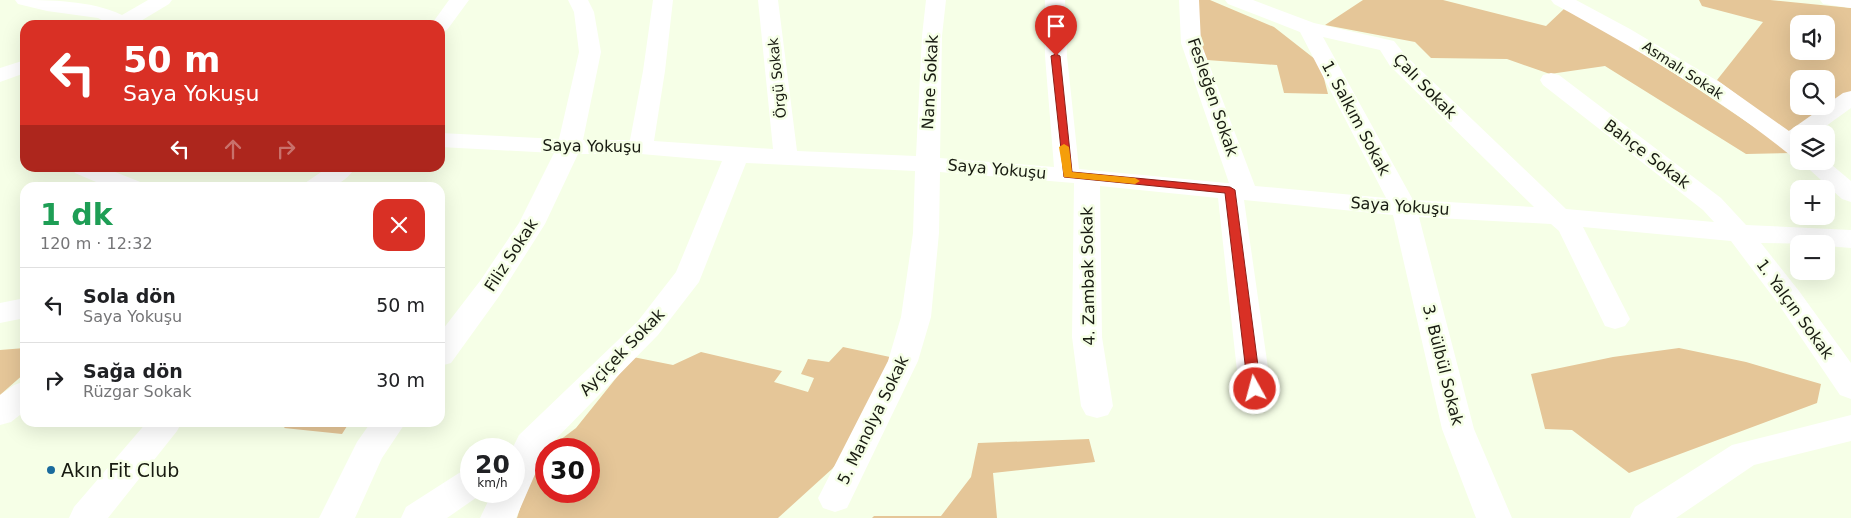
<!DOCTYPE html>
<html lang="tr">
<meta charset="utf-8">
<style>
:root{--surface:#fff;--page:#f6f6f6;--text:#202124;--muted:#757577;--line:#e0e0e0}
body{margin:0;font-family:"DejaVu Sans",sans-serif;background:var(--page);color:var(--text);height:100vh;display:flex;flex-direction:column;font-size:19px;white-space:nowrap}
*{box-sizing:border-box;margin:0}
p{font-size:16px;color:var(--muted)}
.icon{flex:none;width:28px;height:28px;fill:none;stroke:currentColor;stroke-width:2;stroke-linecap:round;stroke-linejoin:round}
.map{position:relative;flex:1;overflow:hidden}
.side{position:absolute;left:20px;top:182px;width:425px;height:245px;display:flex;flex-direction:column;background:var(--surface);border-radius:15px;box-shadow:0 5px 20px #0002}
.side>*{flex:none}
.banner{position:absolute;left:20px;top:20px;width:425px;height:152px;border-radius:15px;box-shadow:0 5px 20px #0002;background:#d93025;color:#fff;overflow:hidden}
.fabs{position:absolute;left:1790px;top:15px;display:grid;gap:10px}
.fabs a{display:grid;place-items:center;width:45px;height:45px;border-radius:10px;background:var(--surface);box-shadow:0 5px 20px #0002;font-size:25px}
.speed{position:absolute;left:460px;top:438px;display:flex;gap:10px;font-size:25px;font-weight:700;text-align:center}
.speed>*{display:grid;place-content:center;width:65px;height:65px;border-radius:50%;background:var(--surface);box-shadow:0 5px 20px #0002;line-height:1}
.speed small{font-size:12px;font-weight:400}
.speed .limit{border:8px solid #d22;background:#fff;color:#111}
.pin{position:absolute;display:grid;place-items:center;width:42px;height:42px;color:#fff;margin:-51px -21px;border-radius:50% 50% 50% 0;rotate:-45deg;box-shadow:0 0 5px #0007}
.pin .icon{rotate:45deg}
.me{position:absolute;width:55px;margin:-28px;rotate:353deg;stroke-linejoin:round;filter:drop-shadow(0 0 4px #0008)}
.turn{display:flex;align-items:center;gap:18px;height:105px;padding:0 20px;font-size:22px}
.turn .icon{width:65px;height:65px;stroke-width:2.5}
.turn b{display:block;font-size:35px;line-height:42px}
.lanes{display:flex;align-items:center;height:48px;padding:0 20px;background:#0003;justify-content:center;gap:25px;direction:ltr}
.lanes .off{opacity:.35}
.round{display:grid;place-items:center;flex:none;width:52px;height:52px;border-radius:15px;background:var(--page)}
.summary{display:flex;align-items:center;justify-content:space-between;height:85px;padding:0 20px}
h1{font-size:30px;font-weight:700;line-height:38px;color:#1e9e55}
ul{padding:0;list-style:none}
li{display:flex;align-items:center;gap:15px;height:75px;padding:0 20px;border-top:1px solid var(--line)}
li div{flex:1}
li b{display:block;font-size:19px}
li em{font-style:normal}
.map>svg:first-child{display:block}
.green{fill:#e5c698;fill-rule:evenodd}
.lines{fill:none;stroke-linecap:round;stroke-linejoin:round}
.minor{fill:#fff;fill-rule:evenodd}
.route{fill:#d93025;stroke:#8d1f18}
.slow{fill:#f59e0b}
.poi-dot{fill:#1a6b9d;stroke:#f6ffe7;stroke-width:2}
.labels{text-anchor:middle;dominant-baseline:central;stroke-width:5;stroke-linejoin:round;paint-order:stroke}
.far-street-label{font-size:14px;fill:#181b11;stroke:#f6ffe7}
.street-label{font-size:16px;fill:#181b11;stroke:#f6ffe7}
.near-poi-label{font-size:19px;fill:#181b11;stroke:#f6ffe7;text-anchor:start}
</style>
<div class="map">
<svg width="1851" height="518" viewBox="0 0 1851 518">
<rect width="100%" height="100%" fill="#f6ffe7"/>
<path class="green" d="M1194 0H1210L1274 27 1320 63 1328 94 1284 93 1277 65 1207 60 1197 40Z
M1363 0H1443L1546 26 1565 8 1631 44 1793 153 1746 154 1605 66 1550 74 1507 59 1431 58 1415 42 1325 25Z
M1699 0H1770L1851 8V98L1787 132 1717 80 1763 22 1702 6ZM1799 24H1826V51H1799ZM1799 79H1826V106H1799Z
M843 347 890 357 859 439 832 469 778 518H517L536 457 546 450V491H589V449H548L576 428 633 357 673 365 701 352 782 371 774 382 808 392 814 378 801 374 808 359 829 362Z
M25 348V373L0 395V350Z
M1679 348 1746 362 1821 384 1817 403 1629 473 1572 430 1545 429 1531 374 1613 357Z
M288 423V422L349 423 342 434 284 428Z
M1089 439 1095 462 993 473 997 518H872L874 516H941L971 477 978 443Z"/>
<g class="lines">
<path class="minor" d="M15 0C50 0 90 0 122 15L148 0H172L169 4 134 25H111L98 18 47 11 18 4Z
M449 0H469L447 30 440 32V25H431Z
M568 0H588L594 12 601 52 583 140H630L643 71 653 0H673L665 71 654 141 773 149 758 0H778L797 151 916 156 922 36 926 0H946L942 36 940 158 1054 167 1045 56V0H1065L1067 56 1079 169 1227 183H1229L1181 43 1179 0H1199L1201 43 1255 186 1386 198 1300 32 1228 4 1225 0H1253L1314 23 1394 41 1406 56 1566 209 1714 222 1703 210 1543 85 1540 80 1543 75 1551 73 1559 75 1721 198 1746 225 1851 230V248L1826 246V244L1761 243 1799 291 1851 363V399L1840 395 1779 305 1731 241 1583 227 1630 319 1625 326 1615 329 1605 326 1559 231 1551 224 1419 217 1474 429 1512 518H1476L1442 429 1393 215 1244 200 1271 389 1266 397 1255 401 1244 397 1239 389 1218 198 1100 186 1102 337 1113 406 1108 415 1097 418 1086 415 1081 406 1072 337 1074 183 940 172 939 233 931 317 918 361 847 508 835 512 823 508 818 498 888 361 901 317 913 233 915 171 746 163 699 282 658 335 546 449 516 518H480L493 491H514L512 449 519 435 638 321 676 272 722 161 641 154H578L545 224 500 295 451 363 440 366V333L480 281 519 223 554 153 440 147V133L559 139 579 52 574 12ZM1323 37 1380 50 1390 66 1534 207 1413 200Z
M1551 0H1576L1630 29 1721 83 1789 131 1843 93 1851 91V108L1815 134H1799V157L1790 155C1717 96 1637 49 1554 4Z
M1820 0H1851V8L1823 4Z
M25 60V73L0 82V68Z
M1826 160 1851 181V202L1842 199 1800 161Z
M72 168H105L143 183 146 188H110L75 173Z
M327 168H355C341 189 324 188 302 188L305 183Z
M25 298V318L0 323V303Z
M25 381V411L11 422 0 425V395L14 385Z
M1851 415V441L1754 465 1676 518H1630L1635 507 1732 445Z
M147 422H182L177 431 108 518H69L74 507Z
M371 422H406L382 458 355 518H319L357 442Z
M471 469V491H484L483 493 447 518H401L406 507 459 473Z"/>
</g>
<path class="route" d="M1056 54 1060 56 1072 172 1230 187 1235 190 1261 389 1259 392H1250L1248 389 1225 193 1064 177 1051 56Z"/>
<path class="slow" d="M1064 144 1069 147 1072 172 1135 178 1140 181 1135 184 1064 177 1059 147Z"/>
<circle class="poi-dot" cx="51" cy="470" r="5"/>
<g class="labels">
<g class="far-street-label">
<text transform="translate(1683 70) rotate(33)">Asmalı Sokak</text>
<text transform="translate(777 78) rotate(-96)">Örgü Sokak</text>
</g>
<g class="street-label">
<text transform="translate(930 82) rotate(-87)">Nane Sokak</text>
<text transform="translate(1425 86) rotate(46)">Çalı Sokak</text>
<text transform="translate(1213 97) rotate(71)">Fesleğen Sokak</text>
<text transform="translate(1356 118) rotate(62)">1. Salkım Sokak</text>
<text transform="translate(592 146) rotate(1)">Saya Yokuşu</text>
<text transform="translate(1647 154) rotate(37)">Bahçe Sokak</text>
<text transform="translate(997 169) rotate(5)">Saya Yokuşu</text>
<text transform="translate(1400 206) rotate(4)">Saya Yokuşu</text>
<text transform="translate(511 255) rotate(-57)">Filiz Sokak</text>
<text transform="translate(1088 276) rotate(-91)">4. Zambak Sokak</text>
<text transform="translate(1795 309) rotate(54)">1. Yalçın Sokak</text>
<text transform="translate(622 352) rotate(-46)">Ayçiçek Sokak</text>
<text transform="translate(1443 365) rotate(76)">3. Bülbül Sokak</text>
<text transform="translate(873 420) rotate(-64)">5. Manolya Sokak</text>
</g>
<g class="near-poi-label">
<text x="61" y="470">Akın Fit Club</text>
</g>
</g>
</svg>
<div class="fabs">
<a><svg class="icon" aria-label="sound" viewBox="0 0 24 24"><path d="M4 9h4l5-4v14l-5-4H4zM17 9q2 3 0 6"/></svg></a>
<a><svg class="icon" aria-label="search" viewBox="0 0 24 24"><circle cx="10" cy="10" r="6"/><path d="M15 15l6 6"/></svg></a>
<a><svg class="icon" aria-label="layers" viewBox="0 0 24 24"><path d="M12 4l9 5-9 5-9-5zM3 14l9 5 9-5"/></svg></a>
<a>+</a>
<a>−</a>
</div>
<div class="speed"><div>20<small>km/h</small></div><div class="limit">30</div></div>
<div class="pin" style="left:1056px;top:56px;background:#d93025"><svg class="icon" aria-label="arrive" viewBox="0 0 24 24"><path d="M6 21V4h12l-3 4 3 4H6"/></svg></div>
<svg class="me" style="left:1255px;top:389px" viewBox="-20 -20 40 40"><circle r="17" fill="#d93025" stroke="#fff" stroke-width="3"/><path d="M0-11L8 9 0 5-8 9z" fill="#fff"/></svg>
<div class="banner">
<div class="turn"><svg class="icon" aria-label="left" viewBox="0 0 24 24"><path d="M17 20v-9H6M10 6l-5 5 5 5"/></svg><div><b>50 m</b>Saya Yokuşu</div></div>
<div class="lanes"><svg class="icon" aria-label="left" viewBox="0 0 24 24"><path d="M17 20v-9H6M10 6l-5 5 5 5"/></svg><svg class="icon off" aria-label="ahead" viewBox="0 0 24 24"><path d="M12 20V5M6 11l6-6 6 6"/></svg><svg class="icon off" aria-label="right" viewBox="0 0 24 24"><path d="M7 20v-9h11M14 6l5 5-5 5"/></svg></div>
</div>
<section class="side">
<div class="summary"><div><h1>1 dk</h1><p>120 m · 12:32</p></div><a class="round" style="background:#d93025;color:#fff"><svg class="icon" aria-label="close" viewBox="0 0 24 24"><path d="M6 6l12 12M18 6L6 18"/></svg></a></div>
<ul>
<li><svg class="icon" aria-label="left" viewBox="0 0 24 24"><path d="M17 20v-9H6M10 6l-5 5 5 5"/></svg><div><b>Sola dön</b><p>Saya Yokuşu</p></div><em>50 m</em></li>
<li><svg class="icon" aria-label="right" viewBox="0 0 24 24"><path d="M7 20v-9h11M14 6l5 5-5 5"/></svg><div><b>Sağa dön</b><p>Rüzgar Sokak</p></div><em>30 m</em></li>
</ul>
</section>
</div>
